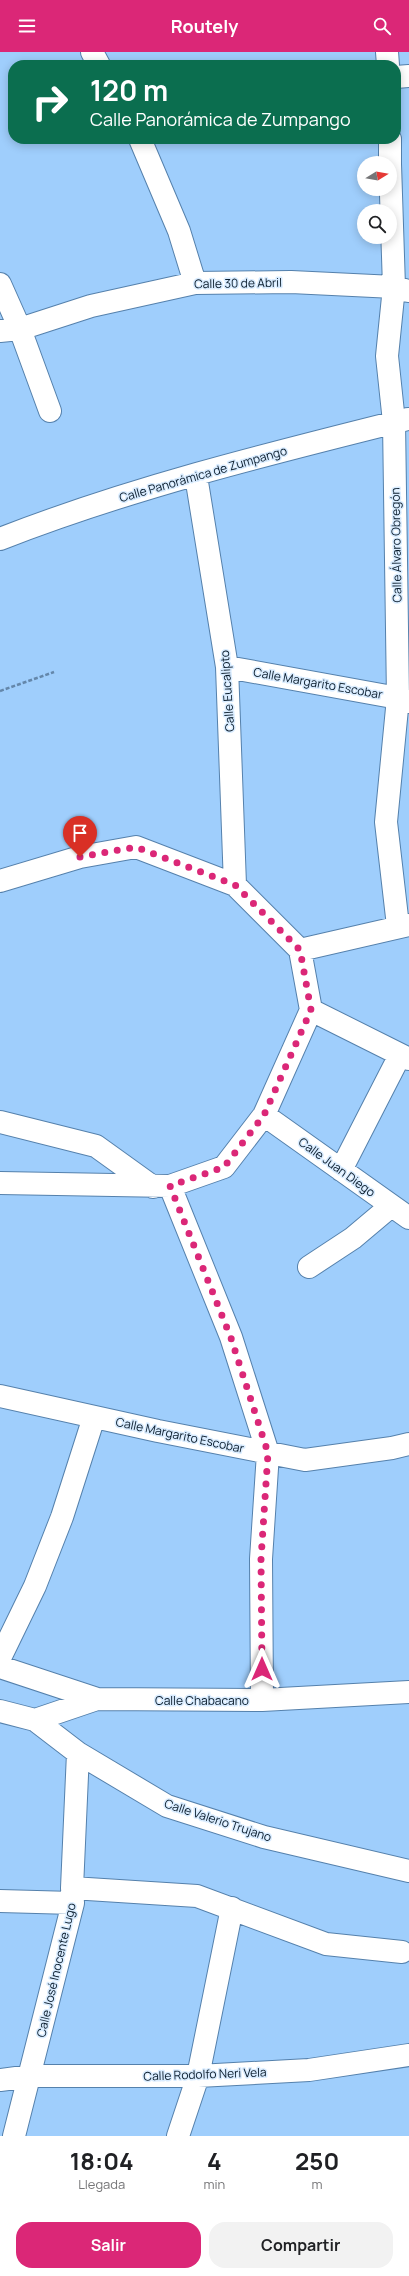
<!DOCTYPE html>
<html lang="es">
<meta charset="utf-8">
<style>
:root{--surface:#fff;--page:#f2f2f2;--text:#202124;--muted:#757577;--accent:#db2777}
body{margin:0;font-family:Manrope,sans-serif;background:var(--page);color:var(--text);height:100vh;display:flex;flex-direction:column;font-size:15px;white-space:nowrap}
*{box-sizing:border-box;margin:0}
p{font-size:13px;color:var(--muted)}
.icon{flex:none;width:22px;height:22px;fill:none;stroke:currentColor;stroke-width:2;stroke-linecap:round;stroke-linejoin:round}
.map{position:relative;height:2084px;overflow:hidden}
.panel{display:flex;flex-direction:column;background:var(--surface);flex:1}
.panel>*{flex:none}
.top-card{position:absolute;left:8px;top:8px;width:393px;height:84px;border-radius:16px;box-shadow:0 2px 10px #0003;background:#0b6e4f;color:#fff;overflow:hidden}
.needle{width:26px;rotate:79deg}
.buttons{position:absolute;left:357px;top:104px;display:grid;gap:8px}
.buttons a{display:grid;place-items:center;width:40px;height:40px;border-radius:50%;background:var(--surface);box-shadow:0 2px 10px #0003;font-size:20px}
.pin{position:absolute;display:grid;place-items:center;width:34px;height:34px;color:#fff;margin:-41px -17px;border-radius:50% 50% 50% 0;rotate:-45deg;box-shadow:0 0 4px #0007}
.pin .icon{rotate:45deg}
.me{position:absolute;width:44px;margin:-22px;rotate:0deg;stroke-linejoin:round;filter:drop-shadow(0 0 3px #0008)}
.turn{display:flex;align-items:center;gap:14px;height:84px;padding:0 16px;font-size:18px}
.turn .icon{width:52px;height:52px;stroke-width:2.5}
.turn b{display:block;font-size:28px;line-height:34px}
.eta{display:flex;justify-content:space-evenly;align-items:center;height:68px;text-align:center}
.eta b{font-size:24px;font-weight:700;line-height:28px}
.primary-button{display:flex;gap:8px;margin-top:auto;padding:8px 16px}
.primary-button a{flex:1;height:46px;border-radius:16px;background:var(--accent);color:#fff;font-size:16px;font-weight:700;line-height:46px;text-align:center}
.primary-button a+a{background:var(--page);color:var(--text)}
header{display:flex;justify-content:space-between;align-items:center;height:52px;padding:0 16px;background:var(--accent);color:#fff;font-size:18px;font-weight:700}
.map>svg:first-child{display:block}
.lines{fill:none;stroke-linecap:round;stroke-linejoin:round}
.minor-casing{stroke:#5581ac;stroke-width:24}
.path{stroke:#6487aa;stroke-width:2.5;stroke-dasharray:4 2;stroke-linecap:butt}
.minor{stroke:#fff;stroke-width:22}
.route{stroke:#db2777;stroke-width:7;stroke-dasharray:0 12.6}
.labels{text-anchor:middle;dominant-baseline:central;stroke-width:3;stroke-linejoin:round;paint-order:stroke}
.street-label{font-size:12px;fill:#091b2b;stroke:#d9ecff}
</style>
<header><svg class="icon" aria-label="menu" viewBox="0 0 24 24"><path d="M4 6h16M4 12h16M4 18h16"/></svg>Routely<svg class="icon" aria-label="search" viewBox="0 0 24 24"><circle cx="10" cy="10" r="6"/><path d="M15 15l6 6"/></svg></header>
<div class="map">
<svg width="409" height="2084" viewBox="0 0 409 2084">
<rect width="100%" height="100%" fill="#9fcefc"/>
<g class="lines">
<defs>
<path id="minor" d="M92 0 99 13
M387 0 388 13
M396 25 409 24
M140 87 179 179 195 231
M390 87V111
M390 112 394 235 387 304 394 370 398 646 386 770 398 874
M0 232 20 277 50 359
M0 279 20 277 91 254 195 231 291 230 394 235 408 239
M196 424 227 615 235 833
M0 487C130 436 272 401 408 367
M227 615 398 646 409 650
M0 829 80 805 136 795 235 833 300 898 311 958 264 1063 224 1115 170 1134 0 1131
M300 898 409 873
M311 958 409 1007
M264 1063 409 1166
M0 1070 96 1094 153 1135
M341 1118 400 1003
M170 1134 231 1285 268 1401 261 1507 262 1648
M309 1215 353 1186 391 1154
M0 1344 158 1379 305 1408 392 1396 409 1392
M0 1606 35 1534 62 1465 94 1365
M0 1615 97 1647 262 1648 409 1640
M0 1659 35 1668 78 1701 167 1754 264 1785 409 1819
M35 1668 97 1647
M72 1836 197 1844 326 1892 402 1900
M0 1849 73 1851
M0 2028 31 2024H198L309 2018 409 2003
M14 2084 73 1851 72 1836 78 1701
M178 2084 198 2024 232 1856"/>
</defs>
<use href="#minor" class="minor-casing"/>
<path class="path" d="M0 639 54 620"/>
<use href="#minor" class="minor"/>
</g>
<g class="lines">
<path class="route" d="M80 805 136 795 235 833 300 898 311 958 264 1063 224 1115 170 1134 231 1286 268 1401 261 1507 262 1617"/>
</g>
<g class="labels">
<g class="street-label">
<text transform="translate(238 231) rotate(-1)">Calle 30 de Abril</text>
<text transform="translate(203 422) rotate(-16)">Calle Panorámica de Zumpango</text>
<text transform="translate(396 493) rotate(-91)">Calle Álvaro Obregón</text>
<text transform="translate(318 631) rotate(10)">Calle Margarito Escobar</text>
<text transform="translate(227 639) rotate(-94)">Calle Eucalipto</text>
<text transform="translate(337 1115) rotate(36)">Calle Juan Diego</text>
<text transform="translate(180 1383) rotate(12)">Calle Margarito Escobar</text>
<text x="202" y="1648">Calle Chabacano</text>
<text transform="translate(218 1768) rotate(18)">Calle Valerio Trujano</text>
<text transform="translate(56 1918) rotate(-77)">Calle José Inocente Lugo</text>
<text transform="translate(205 2022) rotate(-2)">Calle Rodolfo Neri Vela</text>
</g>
</g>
</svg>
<div class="buttons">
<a><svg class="needle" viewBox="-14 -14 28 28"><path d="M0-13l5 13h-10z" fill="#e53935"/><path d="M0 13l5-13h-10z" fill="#757577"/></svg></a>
<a><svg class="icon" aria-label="search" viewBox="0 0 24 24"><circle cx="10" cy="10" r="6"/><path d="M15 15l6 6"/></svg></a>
</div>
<div class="pin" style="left:80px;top:805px;background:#d93025"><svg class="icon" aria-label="arrive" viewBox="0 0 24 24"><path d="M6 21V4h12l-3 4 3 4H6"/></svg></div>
<svg class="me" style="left:262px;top:1617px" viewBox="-20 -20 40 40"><path d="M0-17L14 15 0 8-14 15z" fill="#db2777" stroke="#fff" stroke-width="4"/></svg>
<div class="top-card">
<div class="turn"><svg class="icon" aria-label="right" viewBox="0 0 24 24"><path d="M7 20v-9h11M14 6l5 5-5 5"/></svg><div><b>120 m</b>Calle Panorámica de Zumpango</div></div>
</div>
</div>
<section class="panel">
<div class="eta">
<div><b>18:04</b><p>Llegada</p></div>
<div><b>4</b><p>min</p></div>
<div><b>250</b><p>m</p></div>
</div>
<div class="primary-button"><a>Salir</a><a>Compartir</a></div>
</section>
